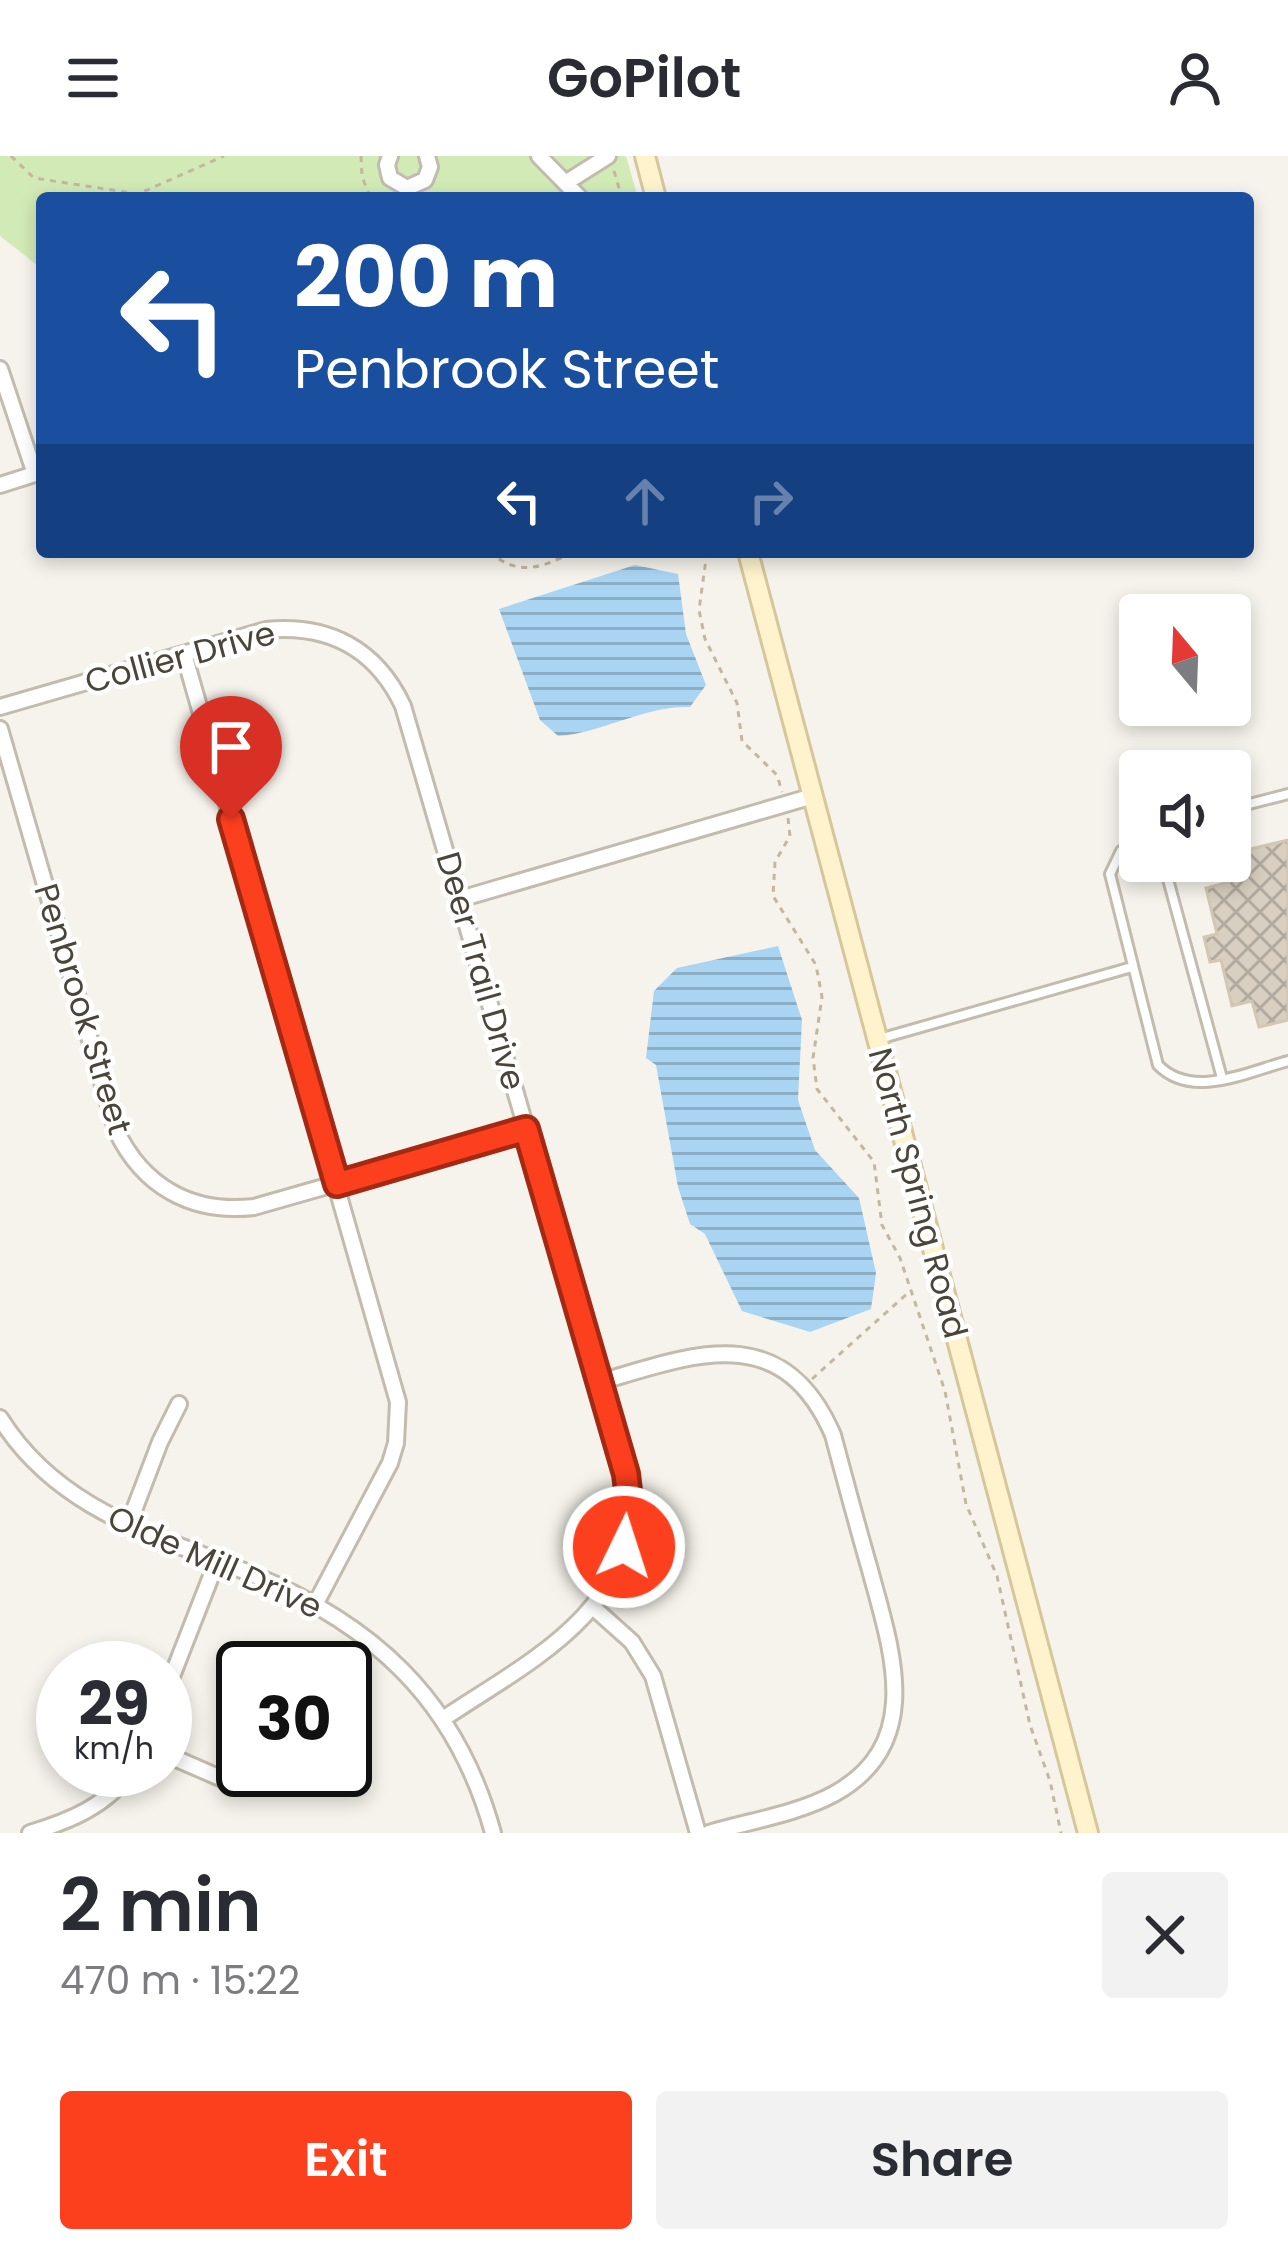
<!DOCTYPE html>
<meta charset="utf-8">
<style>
:root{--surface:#fff;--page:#f2f2f3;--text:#2b2b33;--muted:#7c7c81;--accent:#fc3f1d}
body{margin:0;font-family:Poppins,sans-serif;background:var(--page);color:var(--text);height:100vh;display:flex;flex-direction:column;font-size:45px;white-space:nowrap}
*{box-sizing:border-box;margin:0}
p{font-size:39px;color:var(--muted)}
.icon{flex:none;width:66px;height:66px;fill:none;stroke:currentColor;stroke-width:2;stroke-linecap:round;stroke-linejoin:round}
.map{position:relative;height:1677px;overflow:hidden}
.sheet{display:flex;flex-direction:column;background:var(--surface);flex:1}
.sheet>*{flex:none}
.top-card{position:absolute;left:36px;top:36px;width:1218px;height:366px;border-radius:12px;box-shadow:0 6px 18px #0003;background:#1a4fa0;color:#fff;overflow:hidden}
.needle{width:78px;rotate:341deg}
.fabs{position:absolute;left:1119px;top:438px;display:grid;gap:24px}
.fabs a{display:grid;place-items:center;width:132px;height:132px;border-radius:12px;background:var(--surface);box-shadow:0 6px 18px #0003;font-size:60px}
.speed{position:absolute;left:36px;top:1485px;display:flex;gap:24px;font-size:60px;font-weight:700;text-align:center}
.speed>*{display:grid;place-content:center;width:156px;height:156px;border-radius:50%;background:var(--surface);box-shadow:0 6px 18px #0003;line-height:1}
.speed small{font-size:30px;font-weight:400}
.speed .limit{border:6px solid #111;border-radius:18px;background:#fff;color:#111}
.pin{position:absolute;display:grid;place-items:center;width:102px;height:102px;color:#fff;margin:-123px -51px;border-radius:50% 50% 50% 0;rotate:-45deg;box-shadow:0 0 12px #0007}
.pin .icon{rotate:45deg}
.me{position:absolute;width:132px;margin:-66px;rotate:4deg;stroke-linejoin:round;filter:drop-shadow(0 0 9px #0008)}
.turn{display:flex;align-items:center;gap:42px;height:252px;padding:0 60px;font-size:54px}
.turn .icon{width:156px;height:156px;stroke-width:2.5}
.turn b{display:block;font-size:84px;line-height:102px}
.lanes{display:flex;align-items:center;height:114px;padding:0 60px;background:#0003;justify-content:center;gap:60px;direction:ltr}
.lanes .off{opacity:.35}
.round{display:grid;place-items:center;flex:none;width:126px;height:126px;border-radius:12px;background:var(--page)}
.head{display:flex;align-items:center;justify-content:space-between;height:204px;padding:0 60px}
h1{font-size:72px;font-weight:600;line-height:90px}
.cta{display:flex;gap:24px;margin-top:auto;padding:24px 60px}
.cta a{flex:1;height:138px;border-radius:12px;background:var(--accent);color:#fff;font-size:48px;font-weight:600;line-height:138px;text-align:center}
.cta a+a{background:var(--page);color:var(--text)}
header{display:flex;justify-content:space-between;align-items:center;height:156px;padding:0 60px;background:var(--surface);font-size:54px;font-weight:600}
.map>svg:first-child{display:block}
.park{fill:#d2eab5}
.water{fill:url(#water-rules)}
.building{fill:url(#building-cross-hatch);stroke:#d3c7b4;stroke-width:3}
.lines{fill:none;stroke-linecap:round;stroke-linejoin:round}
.lane-casing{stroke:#c2bbae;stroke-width:14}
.street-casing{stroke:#c2bbae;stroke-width:20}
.secondary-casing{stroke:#d6c79b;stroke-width:24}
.path{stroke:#c4b79f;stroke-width:3;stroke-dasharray:6 6;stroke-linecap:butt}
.lane{stroke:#fff;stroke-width:8}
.street{stroke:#fff;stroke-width:14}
.secondary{stroke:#fff3cd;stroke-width:18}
.route-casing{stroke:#a42913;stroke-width:30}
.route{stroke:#fc3f1d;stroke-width:21}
.labels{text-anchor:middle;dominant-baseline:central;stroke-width:9;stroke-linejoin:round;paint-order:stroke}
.street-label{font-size:33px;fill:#4b4439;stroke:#fff}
</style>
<header><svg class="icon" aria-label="menu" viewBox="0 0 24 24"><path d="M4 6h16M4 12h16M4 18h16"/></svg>GoPilot<svg class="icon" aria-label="person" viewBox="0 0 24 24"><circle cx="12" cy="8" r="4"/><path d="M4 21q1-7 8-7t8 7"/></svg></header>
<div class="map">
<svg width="1288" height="1677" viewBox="0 0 1288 1677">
<defs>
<pattern id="water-rules" width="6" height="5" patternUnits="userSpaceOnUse" patternTransform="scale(3)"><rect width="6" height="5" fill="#a9d4f2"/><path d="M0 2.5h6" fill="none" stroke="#8caec5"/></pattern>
<pattern id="building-cross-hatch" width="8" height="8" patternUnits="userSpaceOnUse" patternTransform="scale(3)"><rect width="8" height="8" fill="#d8cfc1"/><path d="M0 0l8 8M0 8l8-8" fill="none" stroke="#b1aa9e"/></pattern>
</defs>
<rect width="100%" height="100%" fill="#f6f3ec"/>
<path class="park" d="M0 0H626L638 42H42V113L0 80Z"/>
<path class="water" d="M635 409 678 418 686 478 706 529 690 551C644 549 604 577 558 580L540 564 499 453Z
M778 790 802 864 798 944 815 994 859 1042 876 1117 871 1153 810 1176 742 1155 705 1078 690 1068 678 1031 656 909 646 902 654 835 677 812Z"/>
<path class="building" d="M1288 684V864L1259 871 1252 845 1232 850 1221 804 1210 806 1204 781 1217 778 1206 732 1229 726 1224 705H1230V698Z"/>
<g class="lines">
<defs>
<path id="lane" d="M1230 653 1288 638
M1140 679 1121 695 1110 718 1158 909C1192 944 1247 916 1288 905
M1163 705 1222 922
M879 883 1132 811"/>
<path id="street" d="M390 0 387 9 390 22 407 32 425 24 430 11 427 0
M539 0 580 42
M567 26 608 0
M0 213 35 318
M0 329 41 316
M184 498 398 1246 396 1287 390 1307 316 1447
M0 551 266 474C329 468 376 493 403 550L600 1226C611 1263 627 1303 629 1342 635 1457 524 1508 443 1563
M0 573 116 974C143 1031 192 1058 254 1051L527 973
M460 743 813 640
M600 1226C694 1198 783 1163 833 1279 845 1324 857 1369 870 1414 891 1493 926 1587 834 1638 797 1658 749 1665 709 1677
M0 1262C56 1352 151 1378 244 1415 371 1466 456 1542 493 1677
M128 1370 160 1286 179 1248
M594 1452 632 1486 653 1520 698 1677
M165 1538 217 1405
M165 1598 225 1624
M30 1677C69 1665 108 1650 131 1614"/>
<path id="secondary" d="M645 0 656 42
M748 396 1088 1677"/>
</defs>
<use href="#lane" class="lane-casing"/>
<use href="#street" class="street-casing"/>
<use href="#secondary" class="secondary-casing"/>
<path class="path" d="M11 0 34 22 138 38 224 0
M361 0 362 21 371 42
M614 15 622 42
M489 396C518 420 541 413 572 396
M707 396 699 454 705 483 737 547 742 585 777 619 782 636
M788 662 790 680 775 706 773 740 816 809 822 841 813 902 817 933 874 1006 882 1069 900 1102 945 1235 966 1348 997 1420 1030 1569 1050 1625 1061 1677
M812 1223 908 1137"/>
<use href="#lane" class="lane"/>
<use href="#street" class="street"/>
<use href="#secondary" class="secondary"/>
</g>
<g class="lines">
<defs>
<path id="route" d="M231 663 337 1028 526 973 626 1318 629 1343 624 1391"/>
</defs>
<use href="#route" class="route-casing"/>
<use href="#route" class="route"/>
</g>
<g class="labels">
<g class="street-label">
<text transform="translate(180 501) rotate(-15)">Collier Drive</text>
<text transform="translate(481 815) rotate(74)">Deer Trail Drive</text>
<text transform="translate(83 853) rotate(73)">Penbrook Street</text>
<text transform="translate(918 1037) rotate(75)">North Spring Road</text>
<text transform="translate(215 1406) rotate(24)">Olde Mill Drive</text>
</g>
</g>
</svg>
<div class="fabs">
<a><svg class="needle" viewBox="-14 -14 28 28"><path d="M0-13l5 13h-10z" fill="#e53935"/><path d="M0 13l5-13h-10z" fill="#7c7c81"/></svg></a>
<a><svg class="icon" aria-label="sound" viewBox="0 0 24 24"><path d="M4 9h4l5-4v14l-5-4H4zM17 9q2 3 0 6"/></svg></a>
</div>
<div class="speed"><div>29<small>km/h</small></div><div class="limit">30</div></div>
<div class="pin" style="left:231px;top:663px;background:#d93025"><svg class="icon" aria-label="arrive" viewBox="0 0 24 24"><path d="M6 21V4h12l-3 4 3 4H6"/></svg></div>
<svg class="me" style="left:624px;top:1391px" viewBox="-20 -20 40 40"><circle r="17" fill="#fc3f1d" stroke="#fff" stroke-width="3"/><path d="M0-11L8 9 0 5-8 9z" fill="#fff"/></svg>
<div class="top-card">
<div class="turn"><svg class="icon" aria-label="left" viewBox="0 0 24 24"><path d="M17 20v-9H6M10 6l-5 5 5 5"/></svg><div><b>200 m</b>Penbrook Street</div></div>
<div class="lanes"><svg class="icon" aria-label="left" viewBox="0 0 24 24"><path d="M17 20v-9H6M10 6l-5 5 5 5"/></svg><svg class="icon off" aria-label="ahead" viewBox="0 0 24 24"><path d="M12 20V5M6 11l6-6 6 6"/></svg><svg class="icon off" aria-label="right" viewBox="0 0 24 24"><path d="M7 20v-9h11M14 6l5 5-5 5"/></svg></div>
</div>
</div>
<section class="sheet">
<div class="head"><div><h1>2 min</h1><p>470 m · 15:22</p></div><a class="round"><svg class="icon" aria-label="close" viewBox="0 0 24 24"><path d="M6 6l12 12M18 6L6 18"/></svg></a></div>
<div class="cta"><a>Exit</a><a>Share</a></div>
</section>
